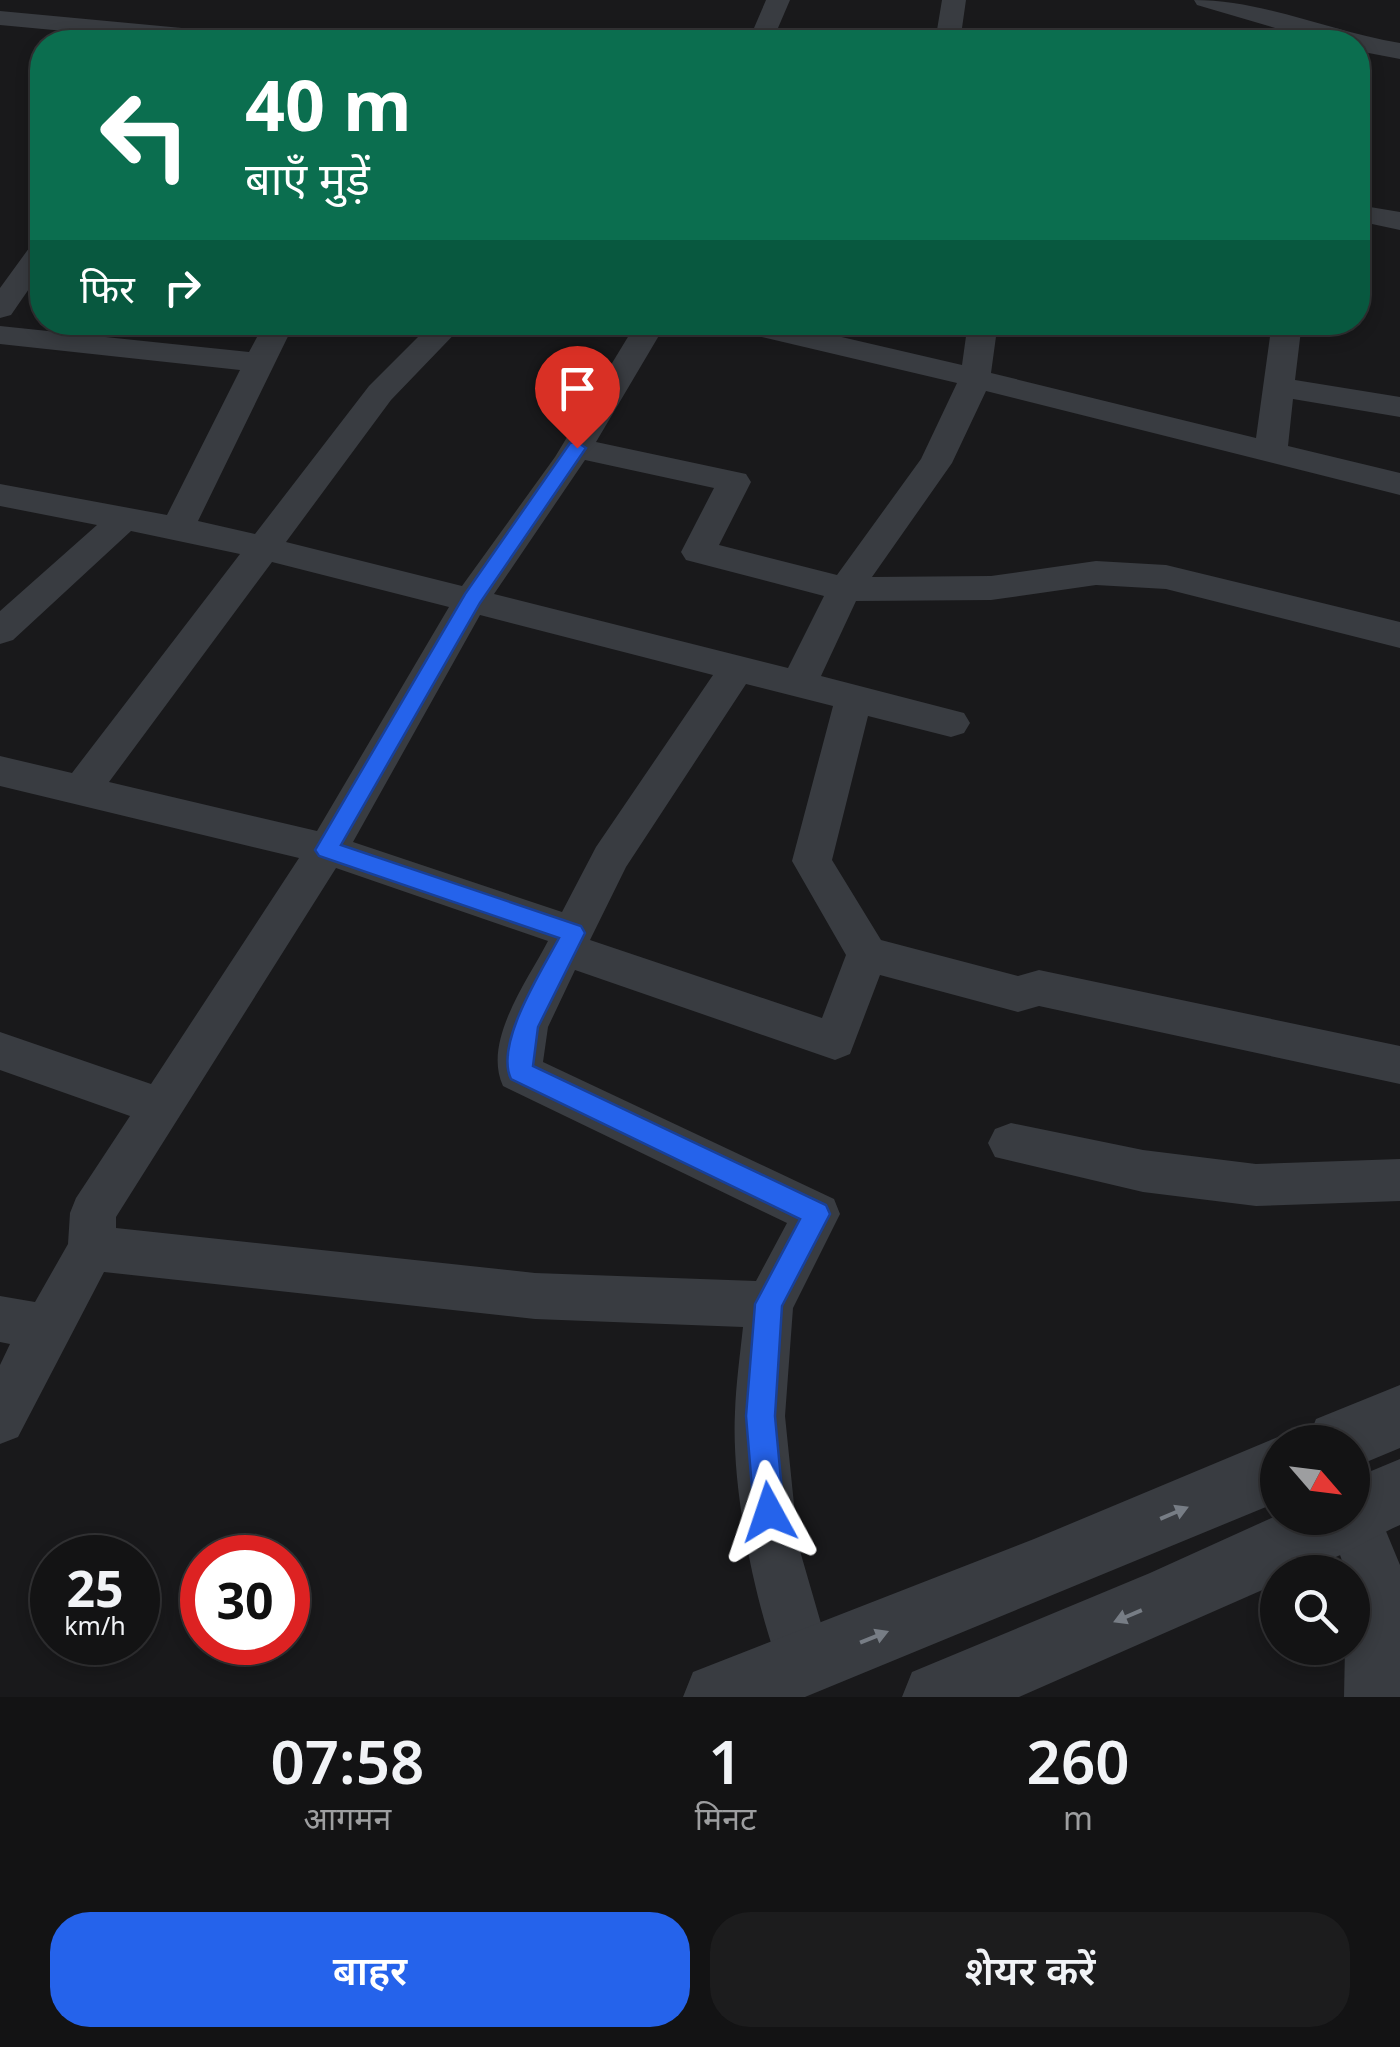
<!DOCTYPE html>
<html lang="hi">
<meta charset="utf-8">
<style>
:root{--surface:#131314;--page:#1c1c1d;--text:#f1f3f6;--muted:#9d9ea0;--line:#323234;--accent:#2563eb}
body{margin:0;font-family:"Noto Sans","Noto Sans Devanagari",sans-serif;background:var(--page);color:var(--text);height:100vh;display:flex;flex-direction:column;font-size:38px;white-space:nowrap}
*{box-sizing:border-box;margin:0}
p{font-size:32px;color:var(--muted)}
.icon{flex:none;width:55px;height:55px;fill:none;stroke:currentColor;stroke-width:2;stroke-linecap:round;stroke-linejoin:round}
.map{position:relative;height:1697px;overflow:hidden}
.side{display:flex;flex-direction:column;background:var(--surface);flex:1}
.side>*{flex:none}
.top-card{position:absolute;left:30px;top:30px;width:1340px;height:305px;border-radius:40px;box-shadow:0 5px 15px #0003,0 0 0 2px var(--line);background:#0b6e4f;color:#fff;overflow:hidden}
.needle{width:65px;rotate:118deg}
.controls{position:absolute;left:1260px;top:1425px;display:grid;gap:20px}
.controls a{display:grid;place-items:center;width:110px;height:110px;border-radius:50%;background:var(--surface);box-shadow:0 5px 15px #0003,0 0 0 2px var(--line);font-size:50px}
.speed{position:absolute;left:30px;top:1535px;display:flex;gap:20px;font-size:50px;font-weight:700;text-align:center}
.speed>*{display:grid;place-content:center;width:130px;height:130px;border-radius:50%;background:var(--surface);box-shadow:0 5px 15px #0003,0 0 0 2px var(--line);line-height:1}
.speed small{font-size:25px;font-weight:400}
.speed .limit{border:15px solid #d22;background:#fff;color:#111}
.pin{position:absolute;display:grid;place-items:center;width:85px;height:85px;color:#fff;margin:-102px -42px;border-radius:50% 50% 50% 0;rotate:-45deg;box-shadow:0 0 10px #0007}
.pin .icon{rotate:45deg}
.me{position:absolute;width:110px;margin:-55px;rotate:355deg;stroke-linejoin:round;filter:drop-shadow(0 0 8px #0008)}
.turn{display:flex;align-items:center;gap:35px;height:210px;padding:0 50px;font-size:45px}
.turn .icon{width:130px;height:130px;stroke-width:2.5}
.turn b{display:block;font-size:70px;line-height:85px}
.then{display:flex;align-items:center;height:95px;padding:0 50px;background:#0003;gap:20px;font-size:38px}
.eta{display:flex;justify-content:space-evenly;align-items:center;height:170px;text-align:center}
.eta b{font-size:60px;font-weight:600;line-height:70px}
.primary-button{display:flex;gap:20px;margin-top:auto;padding:20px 50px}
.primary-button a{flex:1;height:115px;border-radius:40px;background:var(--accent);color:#fff;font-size:40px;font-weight:600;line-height:115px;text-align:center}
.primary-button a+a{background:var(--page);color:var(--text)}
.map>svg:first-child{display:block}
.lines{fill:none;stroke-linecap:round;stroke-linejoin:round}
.minor{fill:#393c41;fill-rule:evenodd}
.tertiary{fill:#393c41;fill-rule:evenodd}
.oneway{fill:#777d85}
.route{fill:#2563eb;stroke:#184099;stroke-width:2.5}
</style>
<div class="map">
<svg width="1400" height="1697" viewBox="0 0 1400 1697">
<rect width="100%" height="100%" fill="#19191b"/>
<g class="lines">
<path class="minor" d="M766 0H790L772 42H748Z
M942 0H966L960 42H935Z
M1194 0C1264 0 1331 32 1400 43V59L1358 51V42H1323L1197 5Z
M0 11 214 31 226 38 223 42H182L0 25Z
M1358 205 1400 212V230L1358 221Z
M42 241V270L11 315 0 318V288L32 244Z
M265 322H295L198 521 255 534 369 386 433 322H466L391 400 286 542 462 586 555 457 637 322H667L596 442 746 474 751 482 719 545 837 575 921 459 957 383 724 328 720 322H777L962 365 968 322H998L991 373 1256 438 1272 322H1302L1295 380 1400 397V417L1293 399 1288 446 1400 473V495L986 391 952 463 872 577 991 576 1096 561 1166 565 1400 622V648L1166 589 1096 585 991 600 856 601 821 676 964 713 970 723 964 733 951 737 868 716 832 860 881 940 1018 976 1039 970 1400 1046V1084L1039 1006 1018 1012 880 975 850 1054 835 1060 575 970 548 1027 543 1062 834 1199 840 1214 793 1308 785 1416 798 1544 833 1665 824 1684 805 1693 786 1684C756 1612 731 1490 735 1412 736 1384 740 1355 743 1327L535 1319 104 1272 18 1437 0 1444V1365L10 1344 0 1342V1296L35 1302 68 1244 70 1213 76 1198 130 1116 0 1070V1032L151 1084 299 858 0 786V756L72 773 240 554 131 531 13 640 0 644V611L97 525 0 506V484L167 515 240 370 0 344V326L249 352ZM585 460 714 488 681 552 686 560 824 596 788 668 494 594ZM272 562 449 607 317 831 109 782ZM480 615 713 675 596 847 562 912 353 842ZM746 684 833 706 792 861 846 955 822 1018 590 940 626 867ZM336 868 548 941C528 980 482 1041 503 1086L787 1223 756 1281 535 1273 116 1228V1217Z
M1011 1123 1143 1150 1256 1164 1400 1159V1201L1256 1206 1143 1192 995 1157 988 1143 995 1129Z
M1352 1488 1371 1495 1400 1565V1697H1344L1345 1648H1352V1572H1346L1327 1518H1352Z"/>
<path class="tertiary" d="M1400 1385V1448L1352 1468V1442H1307L1316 1419Z
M1278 1437 1292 1442H1278V1502L805 1697H683L693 1672 1034 1539Z
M1400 1459V1525C1361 1542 1321 1572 1278 1572V1583L1019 1697H902L912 1672 1150 1573 1278 1515 1352 1518V1479Z"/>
</g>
<defs><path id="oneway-solid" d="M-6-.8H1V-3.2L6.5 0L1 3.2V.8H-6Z" transform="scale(2.5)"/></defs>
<g class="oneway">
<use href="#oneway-solid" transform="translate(1174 1513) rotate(-23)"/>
<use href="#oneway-solid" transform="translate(1128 1616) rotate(157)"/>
<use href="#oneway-solid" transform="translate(874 1637) rotate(-22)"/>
</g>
<path class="route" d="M577 442 586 448 480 603 341 845 581 926 585 933 538 1027 533 1066 826 1205 830 1214 782 1306 775 1416 784 1512 780 1523 769 1527 759 1523 754 1512 746 1416 755 1304 800 1219 511 1079C494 1044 542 970 559 938L319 856 315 850 465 594 570 443Z"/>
</svg>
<div class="controls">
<a><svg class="needle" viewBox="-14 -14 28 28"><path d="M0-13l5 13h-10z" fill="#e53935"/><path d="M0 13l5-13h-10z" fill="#9d9ea0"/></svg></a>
<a><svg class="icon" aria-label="search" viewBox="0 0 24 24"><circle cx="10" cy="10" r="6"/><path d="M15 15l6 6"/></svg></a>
</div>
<div class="speed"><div>25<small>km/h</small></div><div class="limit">30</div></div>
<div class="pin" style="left:577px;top:448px;background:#d93025"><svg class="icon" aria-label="arrive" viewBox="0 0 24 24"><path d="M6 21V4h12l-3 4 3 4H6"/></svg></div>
<svg class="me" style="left:769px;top:1512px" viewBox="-20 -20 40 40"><path d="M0-17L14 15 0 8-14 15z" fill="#2563eb" stroke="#fff" stroke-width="4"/></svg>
<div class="top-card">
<div class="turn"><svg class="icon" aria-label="left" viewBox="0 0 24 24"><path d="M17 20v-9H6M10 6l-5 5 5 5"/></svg><div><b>40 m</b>बाएँ मुड़ें</div></div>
<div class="then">फिर<svg class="icon" aria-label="right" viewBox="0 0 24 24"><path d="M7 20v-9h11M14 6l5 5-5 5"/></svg></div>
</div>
</div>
<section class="side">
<div class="eta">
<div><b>07:58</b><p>आगमन</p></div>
<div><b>1</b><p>मिनट</p></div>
<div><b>260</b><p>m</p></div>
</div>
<div class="primary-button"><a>बाहर</a><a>शेयर करें</a></div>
</section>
